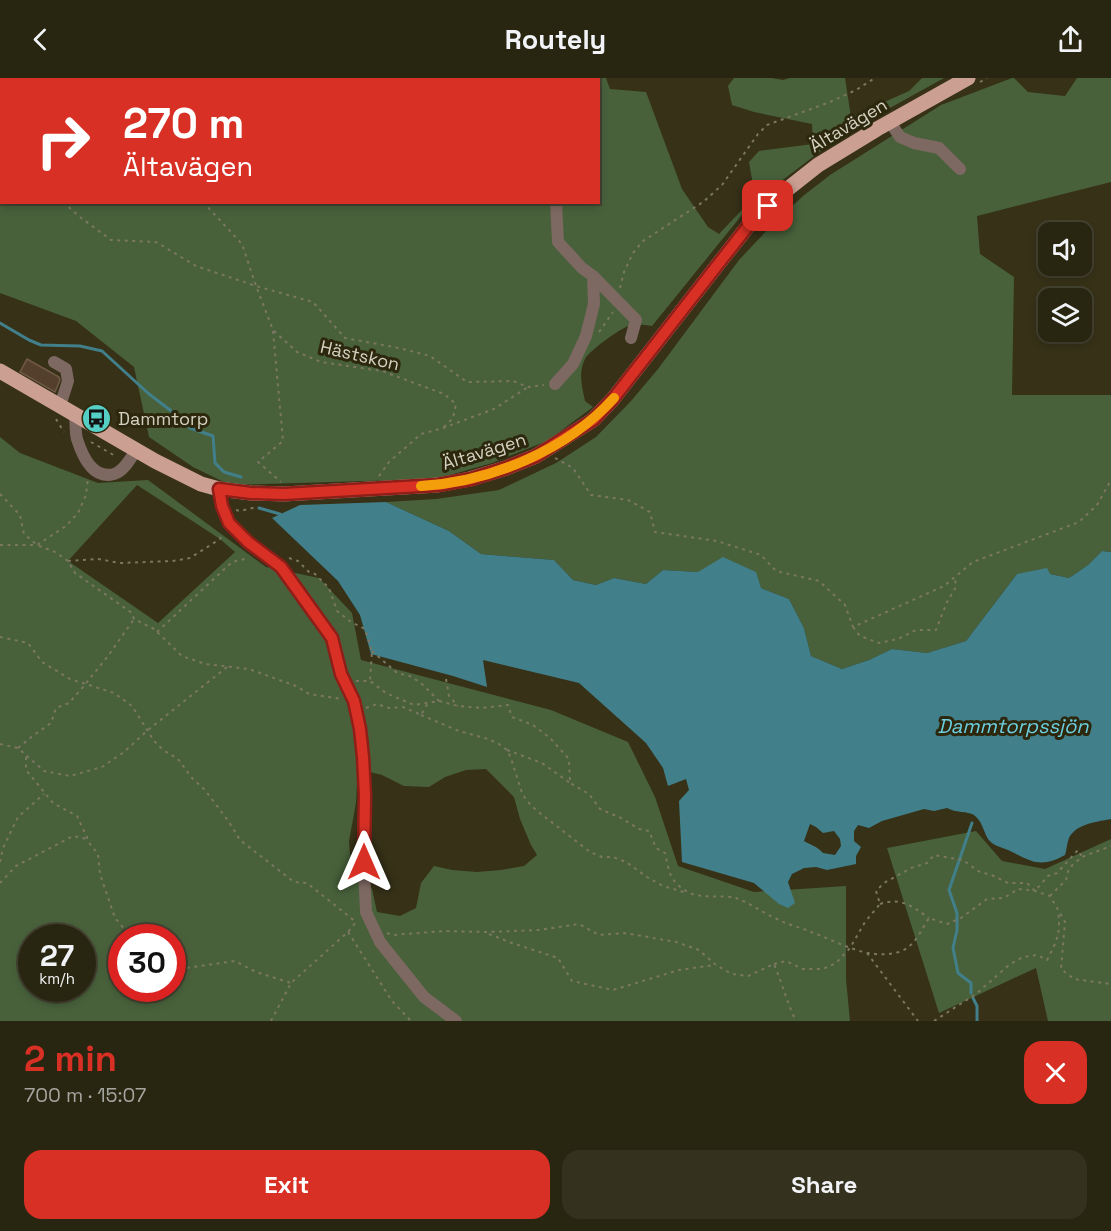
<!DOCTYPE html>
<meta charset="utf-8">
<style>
:root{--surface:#282511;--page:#34311f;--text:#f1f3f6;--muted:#a5a59f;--line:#444231;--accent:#d93025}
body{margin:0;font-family:"Space Grotesk",sans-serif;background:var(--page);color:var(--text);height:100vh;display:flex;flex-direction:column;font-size:22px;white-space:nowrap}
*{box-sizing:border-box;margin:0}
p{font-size:20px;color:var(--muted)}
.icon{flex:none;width:33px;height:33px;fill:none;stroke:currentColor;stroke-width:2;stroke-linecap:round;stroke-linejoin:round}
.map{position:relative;height:943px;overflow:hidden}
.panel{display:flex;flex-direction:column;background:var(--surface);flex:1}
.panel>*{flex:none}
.hud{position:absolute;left:0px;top:0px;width:600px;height:126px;box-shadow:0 3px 9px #0003,0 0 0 2px var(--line);background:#d93025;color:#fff;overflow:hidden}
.fabs{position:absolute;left:1038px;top:144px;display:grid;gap:12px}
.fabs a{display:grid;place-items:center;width:54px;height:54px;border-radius:12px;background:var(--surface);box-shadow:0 3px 9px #0003,0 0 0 2px var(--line);font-size:30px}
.speed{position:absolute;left:18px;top:846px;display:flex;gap:12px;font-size:30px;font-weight:700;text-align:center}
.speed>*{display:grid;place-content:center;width:78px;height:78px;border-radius:50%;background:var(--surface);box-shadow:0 3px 9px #0003,0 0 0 2px var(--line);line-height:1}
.speed small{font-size:15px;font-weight:400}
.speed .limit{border:9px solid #d22;background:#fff;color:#111}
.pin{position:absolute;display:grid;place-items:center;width:51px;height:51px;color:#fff;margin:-26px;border-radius:12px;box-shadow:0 3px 9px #0006}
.me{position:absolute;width:66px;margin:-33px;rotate:0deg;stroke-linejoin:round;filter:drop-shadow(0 0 4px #0008)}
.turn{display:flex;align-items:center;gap:21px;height:126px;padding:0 24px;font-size:27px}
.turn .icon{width:78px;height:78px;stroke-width:2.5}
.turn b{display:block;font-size:42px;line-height:51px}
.round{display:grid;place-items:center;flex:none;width:63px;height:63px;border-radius:18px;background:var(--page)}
.head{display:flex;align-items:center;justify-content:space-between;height:102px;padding:0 24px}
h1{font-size:36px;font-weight:800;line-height:45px;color:var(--accent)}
.cta{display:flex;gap:12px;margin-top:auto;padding:12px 24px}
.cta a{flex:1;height:69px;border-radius:18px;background:var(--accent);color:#fff;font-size:24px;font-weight:800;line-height:69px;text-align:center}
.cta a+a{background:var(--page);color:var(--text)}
header{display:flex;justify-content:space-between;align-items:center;height:78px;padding:0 24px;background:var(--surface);font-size:27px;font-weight:800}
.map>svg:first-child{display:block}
.forest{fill:#48613b;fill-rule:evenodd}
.water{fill:#417f8a;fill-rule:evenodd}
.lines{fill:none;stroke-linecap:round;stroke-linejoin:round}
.stream{stroke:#417f8a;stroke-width:3}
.building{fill:#533f2c;stroke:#705a46;stroke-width:1.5}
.path{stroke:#7b7761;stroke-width:2;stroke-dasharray:3 4.5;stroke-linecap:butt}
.minor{stroke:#7e6862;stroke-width:12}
.major{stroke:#cb9f92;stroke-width:15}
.route-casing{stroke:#8d1f18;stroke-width:15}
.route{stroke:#d93025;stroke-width:10}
.slow{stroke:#f59e0b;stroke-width:10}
.labels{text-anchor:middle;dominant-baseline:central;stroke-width:6;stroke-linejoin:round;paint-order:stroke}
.street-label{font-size:18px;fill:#d4d2c2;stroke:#2c270d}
.poi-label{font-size:18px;fill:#d4d2c2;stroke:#2c270d;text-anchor:start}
.water-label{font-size:20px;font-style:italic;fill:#6ccee1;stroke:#2c270d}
</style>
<header><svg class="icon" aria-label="back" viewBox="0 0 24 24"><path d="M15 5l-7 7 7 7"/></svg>Routely<svg class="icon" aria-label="share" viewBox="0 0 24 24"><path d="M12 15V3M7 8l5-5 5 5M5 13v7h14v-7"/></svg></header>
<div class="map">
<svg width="1111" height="943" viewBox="0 0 1111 943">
<rect width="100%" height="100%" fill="#363117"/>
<path class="forest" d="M0 0H189L190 1 2 2V124H598V2H386V0H606L610 11 646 14 682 111 708 149 719 156 755 118 749 84 759 73 813 66 812 46 754 34 732 27 728 8 734 0H771L783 2 790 0H845L851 39 909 13 922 0H944L843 56 750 127 652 248C645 247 636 246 629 248 620 250 588 274 585 281 578 295 582 309 585 323L593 329 547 363 492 385 436 401 230 407 193 389 149 359 134 289 76 243 0 215Z
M1012 0H1014L1028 14 1065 18 1077 0H1111V104L977 138 980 176 1014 199 1012 317H1111V474L1102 473 1088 487 1069 500 1050 496H1017L966 563 927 575 892 571 869 582 842 591 811 578 804 550 789 521 761 510 698 494 663 492 646 506 614 500 596 507 573 502 554 482 481 476 449 453 386 424 436 421 499 412 556 385 596 359 631 323 658 291 739 182 771 148 803 118 830 97 941 27Z
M0 359 20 375 98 405 148 402 266 489 319 500 352 535 361 582 551 632 628 664 655 719 678 788 754 814 846 808V901L850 943H0ZM137 407 220 461 235 474 158 545 68 483ZM486 691 514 719 520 741 531 767 537 777 524 788 501 792 477 794 452 792 434 788 421 805 416 830 400 838 377 834 372 811 350 776 349 763 356 725 357 705 362 692 382 697 404 708 429 709 445 699 466 692ZM32 860H82V910H32ZM122 860H172V910H122Z
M976 753 1002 783 1045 791 1111 761V943H1048L1036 890 939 935 887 770Z"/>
<path class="water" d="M386 424 449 453 481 476 554 482 573 502 596 507 614 500 646 506 663 492 698 494 723 479 756 494 761 510 789 521 804 550 811 578 842 591 869 582 892 571 927 575 966 563 1017 496 1047 490 1050 496 1069 500 1088 487 1102 473 1111 474V741C1097 744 1079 745 1070 758 1067 763 1067 771 1065 777 1040 791 1031 783 1008 772 1001 769 993 768 988 761 983 752 982 743 974 737 967 733 956 735 947 730L934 733 924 731 882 743 869 750 858 747 854 753V763L861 769 856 778V786L827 792 816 789 804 790 792 796 788 804 795 825 788 830 779 826 754 805 682 784 679 723 689 712 686 701 668 708 663 690 646 665 579 605 483 582 487 609 453 598 371 576 360 537 338 503 272 440 300 427ZM810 746 816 749 823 755 834 753 840 761 841 768 835 777 823 775C818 769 811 767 804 763Z"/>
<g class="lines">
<path class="stream" d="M582 2 585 0
M0 245 29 262 41 267 80 268 102 273 149 316 170 332 190 350 213 358 215 385 224 394 241 399
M259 430 280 436
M971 915V905L958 895 953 870 957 852V835L949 812 972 745
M973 920 977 928V943"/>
</g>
<path class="building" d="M27 281 59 299 60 302 55 314 20 294Z"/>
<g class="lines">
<path class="path" d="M57 0 58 2
M214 2 215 0
M980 4 987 0
M0 72 2 73
M63 124 80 139 111 162 156 164 196 188 256 208 313 224 345 260 399 270 430 278 467 304 513 303 528 309 544 307
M203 124 242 166 256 208 273 252 297 274 321 284 382 293 444 316 456 326 453 340 443 350
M620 210 624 194 633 175 643 163 703 124 722 107 758 56 767 47 830 24 856 12 875 0
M273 253 283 363 258 384 281 404
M599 254 613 234
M56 341 64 354
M91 364 117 379
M555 380 573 390 591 417 628 422 650 434 655 454 717 463 761 477 776 493 819 503 845 527 853 549 944 508 973 484 1079 444 1097 427 1111 402
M379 398 389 384 421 356 443 350 494 331 528 309
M0 416 20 437 24 456 37 467 55 474 68 483 75 495 132 535 134 541 154 551 182 578 205 586 249 591 296 608 309 616 342 621
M236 432 240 433 257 429
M0 467H37L66 448 78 435 86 417 88 400
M289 480 298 483 309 494 315 496 329 510 337 533 351 544 365 551 372 573 370 603
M68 483 98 481 120 485 172 483 190 480 220 461 223 455
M853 549 860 558 879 565 898 561 916 552H936L947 524 956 509 955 500
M157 554 232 484 249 480
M0 559 28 565 42 584 70 601 114 615 132 628 154 663 163 672 178 681 192 700 205 712 229 744 240 762 294 804 307 805 356 844
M372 573 397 595 410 598 421 605 439 623
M446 601 449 618 458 628
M356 603H370L386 615 414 627 439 623 458 628 481 630 508 627 512 639 533 647 550 660 569 681 570 705 589 716 600 731 621 740 639 751 649 753 656 770 665 775C669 793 669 802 686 813 700 822 722 816 736 820 750 825 763 835 777 841 788 847 800 849 811 854 839 864 868 883 899 874 915 869 921 852 929 840L947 846 961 840 987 821 1004 820 1018 811 1035 813 1050 818 1065 844 1061 891 1074 901 1111 906
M366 630 377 626 389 630 403 629 421 637 428 625
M421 637 459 653 488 661 499 666 507 672 511 680 522 715 527 723 536 732 590 774 602 779H613L626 784 647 799 663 808 687 815
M0 666 18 670 44 693 70 698 102 689 124 674 148 652 227 589
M18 670 34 657 51 645 56 630 69 625 83 609 108 578 134 541
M507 672 542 685 570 705
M26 679V692L53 725 77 738 90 766 98 776 100 796 115 840 132 860
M0 784 3 770 18 739 44 716
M0 805 16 788 73 758 87 761
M1050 818 1066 802 1069 790 1082 779 1111 768
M880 826C901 819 912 828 929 840
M348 854 392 923 411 943
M387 855 393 857 444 853 487 854 539 852 579 846 599 857 625 855 676 864 699 872 716 887 732 896 748 898 774 886C782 905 787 925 796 943
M489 856 512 865 558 880 572 903 613 912 679 892 714 887
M867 875 918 943
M774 886 786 883 803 891H823L836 885 850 870 865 844 880 826 876 813 884 805 911 790 927 785 934 777 963 782 978 793 994 798 1008 805H1027L1035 813 1048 798 1057 795 1078 772 1082 779
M172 892 235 883 256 894 291 905
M271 943 291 905 348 854 356 844
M934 943 976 916 1009 887 1023 879 1037 877 1047 882C1057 863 1061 855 1058 833"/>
<path class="minor" d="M592 2V0
M890 44 900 59 914 65 939 70 960 91
M556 124 558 164 582 190 593 198 636 242 631 260
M54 284 66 291 68 303 60 328
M555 306 573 286 586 258 594 226 593 198
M75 337C76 345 75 354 77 361 82 377 92 402 114 396 124 393 131 380 136 372
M219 411 222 428 229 445 248 464 281 489 332 560 341 596 354 623 363 679 365 717 363 769 366 834 380 864 424 919 456 943"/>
<path class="major" d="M0 293 155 383 201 406 219 411 251 415 284 416 438 407 470 401 506 390 536 378 593 342 613 321 723 180 756 138 780 117 818 87 877 51 968 0"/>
</g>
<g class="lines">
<defs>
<path id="route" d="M364 784 365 717 363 679 360 651 354 623 341 596 332 560 281 489 248 464 229 445 222 428 219 411 251 415 284 416 438 407 471 401 506 390 536 378 593 342 613 321 723 180 756 138 768 128"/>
</defs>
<use href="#route" class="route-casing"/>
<use href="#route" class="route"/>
<path class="slow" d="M421 408C491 404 567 372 614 320"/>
</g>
<defs>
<symbol id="bus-disc" viewBox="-11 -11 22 22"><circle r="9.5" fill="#55cec6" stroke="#2c270d"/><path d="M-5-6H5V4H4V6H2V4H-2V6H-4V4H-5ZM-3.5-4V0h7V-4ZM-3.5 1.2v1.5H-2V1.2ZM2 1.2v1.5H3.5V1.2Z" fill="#111"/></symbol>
</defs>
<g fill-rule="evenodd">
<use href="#bus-disc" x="80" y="324" width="33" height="33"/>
</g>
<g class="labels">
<g class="street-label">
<text transform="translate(848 47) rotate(-31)">Ältavägen</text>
<text transform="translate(360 277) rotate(13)">Hästskon</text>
<text transform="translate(484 373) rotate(-17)">Ältavägen</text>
</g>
<g class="poi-label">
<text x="118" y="340">Dammtorp</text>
</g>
<g class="water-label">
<text x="1013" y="648">Dammtorpssjön</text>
</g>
</g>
</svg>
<div class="fabs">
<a><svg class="icon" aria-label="sound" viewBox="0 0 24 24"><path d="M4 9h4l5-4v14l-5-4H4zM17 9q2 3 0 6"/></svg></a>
<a><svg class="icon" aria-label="layers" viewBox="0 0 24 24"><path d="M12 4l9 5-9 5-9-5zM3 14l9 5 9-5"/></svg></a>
</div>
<div class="speed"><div>27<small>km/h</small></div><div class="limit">30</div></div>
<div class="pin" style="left:768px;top:128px;background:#d93025"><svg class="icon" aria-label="arrive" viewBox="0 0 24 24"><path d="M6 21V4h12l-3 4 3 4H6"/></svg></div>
<svg class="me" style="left:364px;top:784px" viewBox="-20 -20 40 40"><path d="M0-17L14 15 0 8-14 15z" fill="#d93025" stroke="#fff" stroke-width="4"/></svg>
<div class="hud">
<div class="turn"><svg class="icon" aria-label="right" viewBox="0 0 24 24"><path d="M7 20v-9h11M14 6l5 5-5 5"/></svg><div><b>270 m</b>Ältavägen</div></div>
</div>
</div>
<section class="panel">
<div class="head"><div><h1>2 min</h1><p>700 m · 15:07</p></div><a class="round" style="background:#d93025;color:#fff"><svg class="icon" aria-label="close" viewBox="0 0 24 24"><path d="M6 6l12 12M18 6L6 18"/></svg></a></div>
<div class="cta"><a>Exit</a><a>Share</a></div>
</section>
